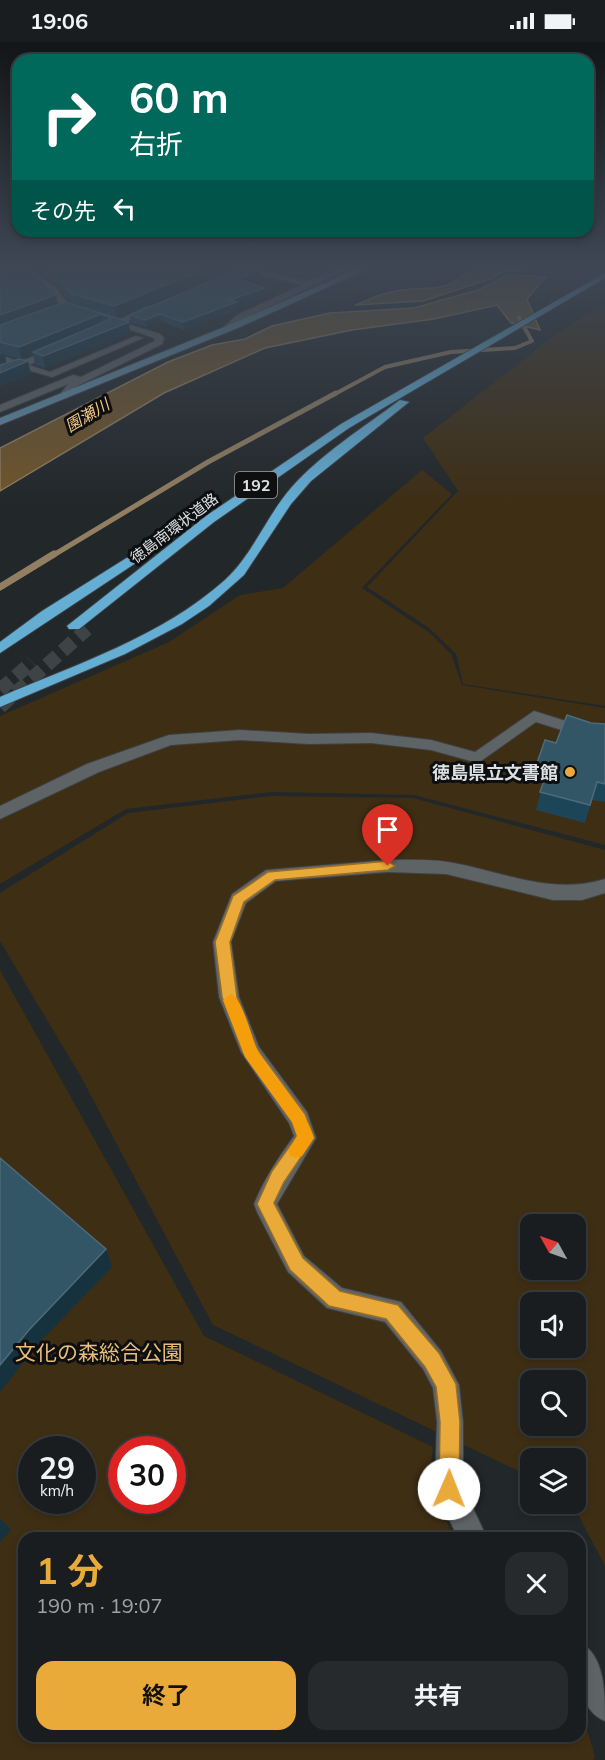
<!DOCTYPE html>
<html lang="ja">
<meta charset="utf-8">
<style>
:root{--surface:#1a1d1f;--page:#272a2c;--text:#f1f3f6;--muted:#9fa2a4;--line:#383b3d;--accent:#eaaa39}
body{margin:0;font-family:Mulish,"Noto Sans JP",sans-serif;background:var(--page);color:var(--text);height:100vh;display:flex;flex-direction:column;font-size:22px;white-space:nowrap}
*{box-sizing:border-box;margin:0}
p{font-size:20px;color:var(--muted)}
.icon{flex:none;width:33px;height:33px;fill:none;stroke:currentColor;stroke-width:2;stroke-linecap:round;stroke-linejoin:round}
.map{position:relative;flex:1;overflow:hidden}
.drawer{position:absolute;left:18px;top:1490px;width:568px;height:210px;display:flex;flex-direction:column;background:var(--surface);border-radius:18px;box-shadow:0 3px 9px #0003,0 0 0 2px var(--line)}
.drawer>*{flex:none}
.hud{position:absolute;left:12px;top:12px;width:582px;height:183px;border-radius:18px;box-shadow:0 3px 9px #0003,0 0 0 2px var(--line);background:#00695c;color:#fff;overflow:hidden}
.needle{width:39px;rotate:310deg}
.tools{position:absolute;left:520px;top:1172px;display:grid;gap:12px}
.tools a{display:grid;place-items:center;width:66px;height:66px;border-radius:12px;background:var(--surface);box-shadow:0 3px 9px #0003,0 0 0 2px var(--line);font-size:30px}
.speed{position:absolute;left:18px;top:1394px;display:flex;gap:12px;font-size:30px;font-weight:700;text-align:center}
.speed>*{display:grid;place-content:center;width:78px;height:78px;border-radius:50%;background:var(--surface);box-shadow:0 3px 9px #0003,0 0 0 2px var(--line);line-height:1}
.speed small{font-size:15px;font-weight:400}
.speed .limit{border:9px solid #d22;background:#fff;color:#111}
.pin{position:absolute;display:grid;place-items:center;width:51px;height:51px;color:#fff;margin:-62px -26px;border-radius:50% 50% 50% 0;rotate:-45deg;box-shadow:0 0 6px #0007}
.pin .icon{rotate:45deg}
.me{position:absolute;width:66px;margin:-33px;rotate:1deg;stroke-linejoin:round;filter:drop-shadow(0 0 4px #0008)}
.turn{display:flex;align-items:center;gap:21px;height:126px;padding:0 18px;font-size:27px}
.turn .icon{width:78px;height:78px;stroke-width:2.5}
.turn b{display:block;font-size:42px;line-height:51px}
.then{display:flex;align-items:center;height:57px;padding:0 18px;background:#0003;gap:12px;font-size:22px}
.round{display:grid;place-items:center;flex:none;width:63px;height:63px;border-radius:18px;background:var(--page)}
.headline{display:flex;align-items:center;justify-content:space-between;height:102px;padding:0 18px}
h1{font-size:36px;font-weight:700;line-height:45px;color:var(--accent)}
.cta{display:flex;gap:12px;margin-top:auto;padding:12px 18px}
.cta a{flex:1;height:69px;border-radius:18px;background:var(--accent);color:#111;font-size:24px;font-weight:700;line-height:69px;text-align:center}
.cta a+a{background:var(--page);color:var(--text)}
.status{display:flex;justify-content:space-between;align-items:center;height:42px;padding:0 30px;background:var(--surface);direction:ltr}
.status svg{height:16px;fill:currentColor}
.map>svg:first-child{display:block}
.built{fill:#263137}
.green{fill:#3e2e14;fill-rule:evenodd}
.water{fill:#715529;stroke:#927f61;stroke-width:1.5}
.lines{fill:none;stroke-linecap:round;stroke-linejoin:round}
.stream-far2{stroke:#927f61;stroke-width:4}
.stream-far1{stroke:#927f61;stroke-width:5}
.stream{stroke:#927f61;stroke-width:7}
.highway-tunnel{stroke:#3e4345;stroke-width:14;stroke-dasharray:14 7;stroke-linecap:butt}
.minor-casing{stroke:#3e4144;stroke-width:2}
.major-casing{stroke:#3e4144;stroke-width:2}
.highway-casing{stroke:#3e4144;stroke-width:2}
.minor{fill:#5e6366;fill-rule:evenodd}
.major{fill:#6290a8;fill-rule:evenodd}
.highway{fill:#64aed4;fill-rule:evenodd}
.wall{fill:#1d4558;fill-rule:evenodd}
.shaded-wall{fill:#17323f}
.building{fill:#325666;stroke:#4d6b7a;stroke-width:1.5}
.route{fill:#eaaa39;stroke:#986e25;stroke-width:1.5}
.slow{fill:#f59e0b}
.poi-dot{fill:#eaaa39;stroke:#0d0f10;stroke-width:2}
.labels{text-anchor:middle;dominant-baseline:central;stroke-width:6;stroke-linejoin:round;paint-order:stroke}
.far-street-label{font-size:15px;fill:#dee1e3;stroke:#0d0f10}
.far-water-label{font-size:16px;font-style:italic;fill:#f8ca85;stroke:#0d0f10}
.shield{fill:#0d0f10;stroke:#9fa2a4;stroke-width:1.5}
.shield-label{font-size:16px;font-weight:bold;fill:#dee1e3}
.poi-label{font-size:18px;font-weight:bold;fill:#dee1e3;stroke:#0d0f10;text-anchor:end}
.near-park-label{font-size:21px;fill:#eabd78;stroke:#0d0f10}
</style>
<div class="status"><b>19:06</b><svg viewBox="0 0 49 12"><path d="M0 12V9h3v3zM5 12V6h3v6zM10 12V3h3v9zM15 12V0h3v12zM26 1h20v11H26zM47 4h2v5h-2z"/></svg></div>
<div class="map">
<svg width="605" height="1718" viewBox="0 0 605 1718">
<rect width="100%" height="100%" fill="#222729"/>
<path class="built" d="M253 225H339L311 237 302 238Z"/>
<path class="green" d="M594 268H605V664L463 642 456 612 429 586 367 545 458 449 423 396 560 289Z
M422 428 452 452 362 546 430 591 451 612 462 643 605 666V803L414 753 272 750 126 767 0 842V674L169 600 240 553 283 546Z
M271 754 413 756 605 808V1524L572 1461H576V1416H531V1435L213 1283 81 1035 0 899V851L128 771ZM531 1182H576V1227H531ZM531 1260H576V1305H531ZM531 1338H576V1383H531Z
M0 928 204 1294 433 1405 429 1443 454 1495 24 1496V1694H580L581 1669 595 1714 593 1718H0ZM32 1407H82V1458H32ZM122 1407H172V1458H122Z"/>
<path class="water" d="M475 225H527L522 230 504 229 493 236 423 259 355 263C367 259 379 252 391 250 429 241 439 256 475 225Z
M508 233 546 235 527 257 540 288 511 281 497 263 434 277 352 288 265 306 164 351 0 449V406L168 320 212 303 245 297 272 284 330 271 414 266 478 248Z"/>
<g class="lines">
<path class="stream-far2" d="M333 353 385 325 451 310 515 306 532 299 519 276"/>
<path class="stream-far1" d="M52 514 208 420 336 351"/>
<path class="stream" d="M0 545 54 512"/>
<path class="highway-tunnel" d="M0 648 32 620
M0 665 87 587"/>
<defs>
<path id="minor" d="M16 225H25L56 246 70 264 87 270 83 273 64 268 50 250Z
M242 225 308 239 341 225H352L243 277 230 289H224V285L237 273 302 243 247 229 234 232V228Z
M148 264 155 266 124 281 160 292 164 296 162 302 75 345 67 356 59 354 68 342 0 370V363L73 333 81 335 155 299 154 296 112 281Z
M136 294 143 296 52 335 21 326 0 335V329L12 323 0 319V313L20 320 53 306H59V310L29 323 50 330Z
M534 669 588 686H605V696H587L536 680 478 721 431 708 371 701 309 702 240 698 171 703 99 730 0 777V764L87 722 169 693 240 688 309 692 371 691 431 698 475 710Z
M388 818C407 818 429 817 448 820 502 829 550 854 605 837V851L582 858H553L446 832 388 830 276 839 246 861 231 900 239 955 259 1005 307 1070 316 1096 277 1162 304 1214 342 1246 401 1260 441 1309 459 1343 463 1380V1445L487 1496H458L435 1447 437 1380 433 1346 423 1327 385 1280 327 1266 288 1230 257 1170 254 1162C264 1137 278 1116 294 1094L289 1081 241 1010 219 955 213 900 232 852 266 828Z
M580 1601C605 1613 605 1652 605 1679 575 1666 580 1628 580 1601Z"/>
<path id="major" d="M361 225H372L240 285 0 383V376L234 281Z"/>
<path id="highway" d="M605 231V236L349 386 214 480 79 587H69L67 584 206 474 341 382Z
M400 358 409 360 311 439 291 462 244 533 209 564 182 582 125 612 0 665V655C77 622 161 595 225 538 253 512 266 475 291 446 322 411 363 386 400 358Z
M168 490 172 491V497L0 611V600L42 569Z"/>
</defs>
<use href="#minor" class="minor-casing"/>
<use href="#major" class="major-casing"/>
<use href="#highway" class="highway-casing"/>
<use href="#minor" class="minor"/>
<use href="#major" class="major"/>
<use href="#highway" class="highway"/>
</g>
<path class="wall" d="M0 225 56 253 58 262H71L57 244 29 225H236L116 276 130 291 45 326 35 323 33 312 21 318 31 332 0 344ZM5 313 21 318 6 321Z
M252 225H285L274 229Z
M260 228 261 235 247 240 265 253 238 262V268L184 288 161 279 146 285 131 281 130 273Z
M591 681 605 682V760L592 758 585 781 536 768 543 741 533 739 537 721Z"/>
<path class="shaded-wall" d="M209 225H236L116 276 114 264Z
M274 225H285L274 229Z
M260 228 261 235 237 244V237Z
M265 246V253L238 262V268L184 288 183 280 229 258Z
M56 253 58 264 0 286V273Z
M101 272 102 284 33 310V312L21 318 19 305Z
M160 272 161 279 146 285 145 278Z
M129 280 130 291 45 326 43 314Z
M4 311 7 323 0 328V314Z
M28 319 31 332 0 344V331Z
M106 1207 112 1225 37 1303 0 1350V1323L29 1288Z
M0 1476 11 1488 0 1500Z"/>
<path class="building" d="M0 225H19L32 229 56 253 0 273Z
M43 225H209L114 264 70 251 55 233Z
M245 225H250L260 228 237 237 265 246 229 258 237 260 183 280 160 272 145 278 130 273Z
M65 260 129 280 43 314 33 310 109 278 110 275 101 272 19 305 0 300V283Z
M19 317 28 319 0 331V323Z
M567 673 591 681 605 682V742L597 740 590 763 540 750 549 724 537 721 545 698 556 701Z
M0 1116 106 1207 29 1288 0 1323Z"/>
<linearGradient id="sky" x2="0" y2="1"><stop stop-color="#131517"/><stop offset="0.48" stop-color="#3e4754"/><stop offset="1" stop-color="#3e4754" stop-opacity="0"/></linearGradient>
<rect width="605" height="466" fill="url(#sky)"/>
<path class="route" d="M388 819 395 824 388 828 275 838 244 860 230 900 237 955 257 1007 305 1072 314 1096 284 1140 274 1161 303 1216 340 1249 398 1263 439 1311 456 1342 460 1380 459 1447 456 1454 449 1457 442 1454 439 1447 440 1380 436 1345 425 1325 386 1277 329 1264 290 1228 257 1162 272 1129 297 1094 292 1080 243 1010 222 955 215 900 233 854 268 830Z"/>
<path class="slow" d="M231 952C242 956 251 993 256 1005 272 1038 302 1059 314 1096L302 1114 296 1116 290 1114 288 1109 297 1094 292 1080 245 1015 223 958Z"/>
<circle class="poi-dot" cx="570" cy="730" r="6"/>
<g class="labels">
<g class="far-street-label">
<text transform="translate(174 486) rotate(-37)">徳島南環状道路</text>
</g>
<g class="far-water-label">
<text transform="translate(87 373) rotate(-31)">園瀬川</text>
</g>
<rect class="shield" x="235" y="430" width="42" height="26" rx="4.5"/>
<g class="shield-label">
<text x="256" y="443">192</text>
</g>
<g class="poi-label">
<text x="558" y="730">徳島県立文書館</text>
</g>
<g class="near-park-label">
<text x="99" y="1310">文化の森総合公園</text>
</g>
</g>
</svg>
<div class="tools">
<a><svg class="needle" viewBox="-14 -14 28 28"><path d="M0-13l5 13h-10z" fill="#e53935"/><path d="M0 13l5-13h-10z" fill="#9fa2a4"/></svg></a>
<a><svg class="icon" aria-label="sound" viewBox="0 0 24 24"><path d="M4 9h4l5-4v14l-5-4H4zM17 9q2 3 0 6"/></svg></a>
<a><svg class="icon" aria-label="search" viewBox="0 0 24 24"><circle cx="10" cy="10" r="6"/><path d="M15 15l6 6"/></svg></a>
<a><svg class="icon" aria-label="layers" viewBox="0 0 24 24"><path d="M12 4l9 5-9 5-9-5zM3 14l9 5 9-5"/></svg></a>
</div>
<div class="speed"><div>29<small>km/h</small></div><div class="limit">30</div></div>
<div class="pin" style="left:388px;top:824px;background:#d93025"><svg class="icon" aria-label="arrive" viewBox="0 0 24 24"><path d="M6 21V4h12l-3 4 3 4H6"/></svg></div>
<svg class="me" style="left:449px;top:1447px" viewBox="-20 -20 40 40"><circle r="19" fill="#fff"/><path d="M0-13L10 11 0 6-10 11z" fill="#eaaa39"/></svg>
<div class="hud">
<div class="turn"><svg class="icon" aria-label="right" viewBox="0 0 24 24"><path d="M7 20v-9h11M14 6l5 5-5 5"/></svg><div><b>60 m</b>右折</div></div>
<div class="then">その先<svg class="icon" aria-label="left" viewBox="0 0 24 24"><path d="M17 20v-9H6M10 6l-5 5 5 5"/></svg></div>
</div>
<section class="drawer">
<div class="headline"><div><h1>1 分</h1><p>190 m · 19:07</p></div><a class="round"><svg class="icon" aria-label="close" viewBox="0 0 24 24"><path d="M6 6l12 12M18 6L6 18"/></svg></a></div>
<div class="cta"><a>終了</a><a>共有</a></div>
</section>
</div>
